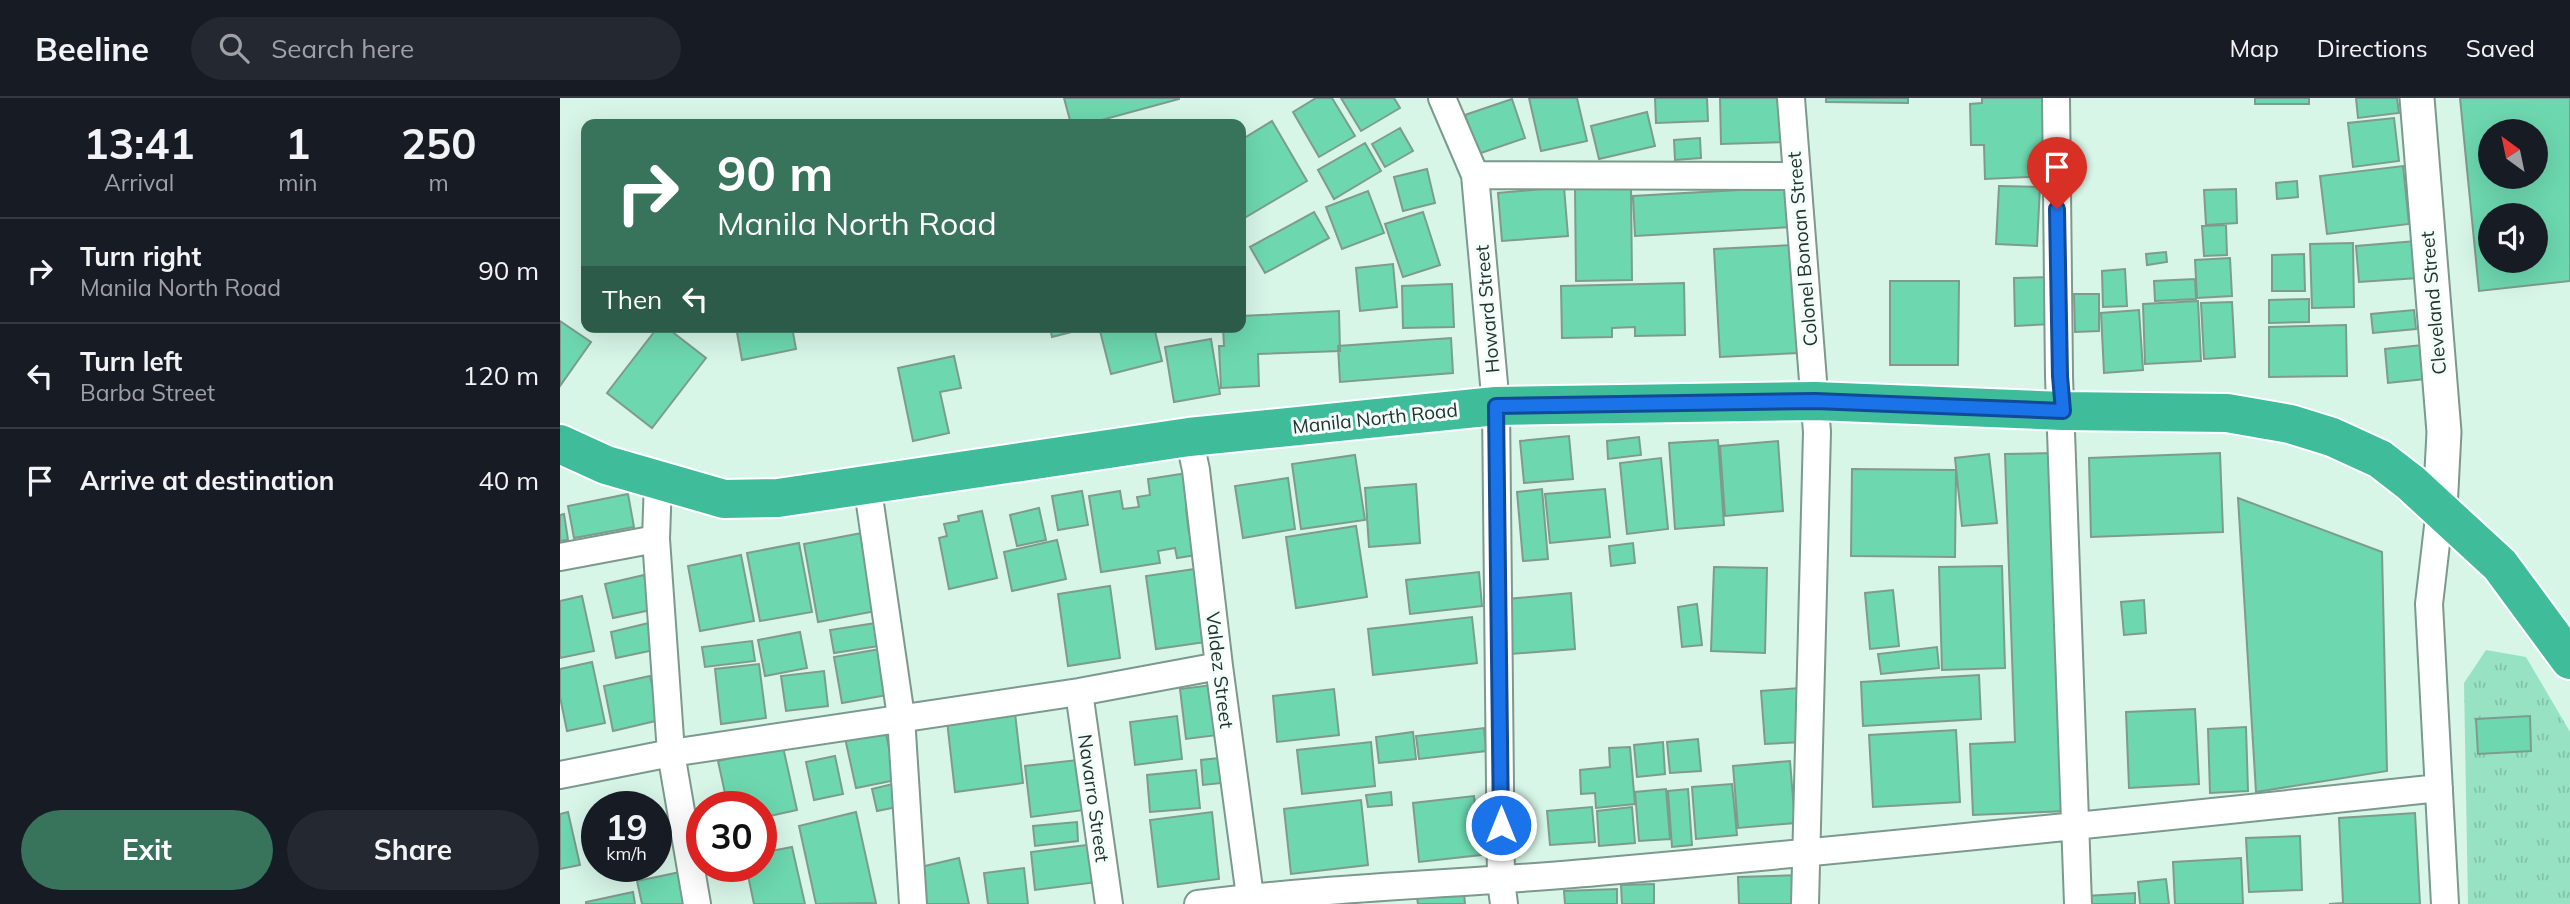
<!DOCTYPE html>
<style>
:root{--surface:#171b24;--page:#242831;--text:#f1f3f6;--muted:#9ea1a6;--line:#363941;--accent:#38735c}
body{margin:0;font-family:Mulish,sans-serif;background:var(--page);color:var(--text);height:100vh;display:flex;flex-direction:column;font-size:26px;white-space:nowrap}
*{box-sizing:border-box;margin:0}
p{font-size:23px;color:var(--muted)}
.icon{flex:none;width:38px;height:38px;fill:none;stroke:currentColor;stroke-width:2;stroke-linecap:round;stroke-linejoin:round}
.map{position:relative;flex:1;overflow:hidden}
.side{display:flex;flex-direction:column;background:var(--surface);width:560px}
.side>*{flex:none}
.hud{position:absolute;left:21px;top:21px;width:665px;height:214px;border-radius:14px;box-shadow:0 7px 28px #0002;background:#38735c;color:#fff;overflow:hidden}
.needle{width:46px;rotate:327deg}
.fabs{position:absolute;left:1918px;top:21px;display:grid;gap:14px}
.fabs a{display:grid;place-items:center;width:70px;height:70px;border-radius:50%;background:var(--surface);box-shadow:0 7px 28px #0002;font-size:35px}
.speed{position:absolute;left:21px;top:693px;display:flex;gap:14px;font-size:35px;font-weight:700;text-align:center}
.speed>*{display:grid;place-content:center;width:91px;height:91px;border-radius:50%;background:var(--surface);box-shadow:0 7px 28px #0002;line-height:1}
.speed small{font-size:18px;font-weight:400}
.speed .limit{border:10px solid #d22;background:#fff;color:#111}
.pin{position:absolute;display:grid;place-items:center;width:60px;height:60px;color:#fff;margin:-72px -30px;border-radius:50% 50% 50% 0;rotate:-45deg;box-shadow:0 0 7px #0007}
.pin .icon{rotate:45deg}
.me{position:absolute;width:77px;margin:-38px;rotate:0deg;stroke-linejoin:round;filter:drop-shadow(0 0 5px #0008)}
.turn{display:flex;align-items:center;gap:24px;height:147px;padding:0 21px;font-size:32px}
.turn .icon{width:91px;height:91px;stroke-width:2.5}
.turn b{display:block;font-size:49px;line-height:60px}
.then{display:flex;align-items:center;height:66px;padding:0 21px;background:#0003;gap:14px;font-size:26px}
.eta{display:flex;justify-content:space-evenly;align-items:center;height:119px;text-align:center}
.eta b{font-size:42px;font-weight:700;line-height:49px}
.cta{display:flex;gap:14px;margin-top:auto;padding:14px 21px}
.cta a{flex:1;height:80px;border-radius:42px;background:var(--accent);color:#fff;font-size:28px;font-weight:700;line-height:80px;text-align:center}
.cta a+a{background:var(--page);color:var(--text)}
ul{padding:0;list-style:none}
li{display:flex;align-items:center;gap:21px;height:105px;padding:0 21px;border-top:2px solid var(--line)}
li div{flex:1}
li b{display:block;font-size:26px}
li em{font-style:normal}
header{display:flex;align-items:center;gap:42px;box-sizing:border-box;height:98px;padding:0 35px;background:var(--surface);border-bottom:2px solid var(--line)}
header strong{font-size:33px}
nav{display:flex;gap:38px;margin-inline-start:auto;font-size:24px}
.search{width:490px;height:63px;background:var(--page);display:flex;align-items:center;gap:18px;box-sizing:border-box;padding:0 24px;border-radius:38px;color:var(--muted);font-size:26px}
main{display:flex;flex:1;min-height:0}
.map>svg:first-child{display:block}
.park{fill:url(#park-tufts)}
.building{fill:#6dd8af;stroke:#7e9b8e;stroke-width:2;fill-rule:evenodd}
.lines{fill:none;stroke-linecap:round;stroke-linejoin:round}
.minor-casing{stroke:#7b998c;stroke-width:30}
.tertiary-casing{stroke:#7b998c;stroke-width:37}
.trunk-casing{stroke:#fff;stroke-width:42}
.minor{stroke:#fff;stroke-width:26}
.tertiary{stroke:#fff;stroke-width:33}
.trunk{stroke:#3fbc9a;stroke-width:38}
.route-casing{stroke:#114b97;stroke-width:18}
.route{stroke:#1a73e8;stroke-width:12}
.labels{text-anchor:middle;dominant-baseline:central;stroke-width:6;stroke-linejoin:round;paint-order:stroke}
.street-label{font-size:19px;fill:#24302b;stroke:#f2fef9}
</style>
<header>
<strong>Beeline</strong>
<div class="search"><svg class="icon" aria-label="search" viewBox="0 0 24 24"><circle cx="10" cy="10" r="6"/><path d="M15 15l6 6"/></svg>Search here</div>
<nav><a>Map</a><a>Directions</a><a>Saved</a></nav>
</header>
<main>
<section class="side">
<div class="eta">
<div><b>13:41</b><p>Arrival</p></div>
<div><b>1</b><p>min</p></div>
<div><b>250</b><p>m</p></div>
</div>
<ul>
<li><svg class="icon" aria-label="right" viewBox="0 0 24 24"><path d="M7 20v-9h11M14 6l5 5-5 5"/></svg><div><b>Turn right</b><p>Manila North Road</p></div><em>90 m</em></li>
<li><svg class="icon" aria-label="left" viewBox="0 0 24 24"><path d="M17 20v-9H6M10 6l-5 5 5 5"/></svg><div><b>Turn left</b><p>Barba Street</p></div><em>120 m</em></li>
<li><svg class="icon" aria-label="arrive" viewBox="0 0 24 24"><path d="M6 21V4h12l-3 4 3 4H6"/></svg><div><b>Arrive at destination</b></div><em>40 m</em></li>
</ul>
<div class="cta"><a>Exit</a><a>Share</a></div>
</section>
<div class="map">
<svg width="2010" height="806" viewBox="0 0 2010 806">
<defs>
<pattern id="park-tufts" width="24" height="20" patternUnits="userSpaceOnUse" patternTransform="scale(1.75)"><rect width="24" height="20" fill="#97e2c3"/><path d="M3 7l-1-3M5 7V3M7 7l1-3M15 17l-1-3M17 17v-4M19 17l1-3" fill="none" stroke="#82c2a8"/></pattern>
</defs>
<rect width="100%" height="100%" fill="#d7f6e8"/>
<path class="park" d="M1926 552 1966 559 2010 634V806H1908L1904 585Z"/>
<path class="building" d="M504 0H619V1L527 26H511Z
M756 0H772L795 38 759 59 733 14Z
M781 0H834L840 10 801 33Z
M969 0H1017L1027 43 981 53Z
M1095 0H1147L1148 23 1096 25Z
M1160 0H1226L1227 44 1161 46Z
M1266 0H1348V5L1266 4Z
M1422 0H1484L1487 78 1425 81 1424 47H1411L1410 6 1422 5Z
M1695 0H1749V6H1695Z
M1796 0H1837L1839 15 1798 20Z
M1900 0H2010V183L1919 193ZM1930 33H1976V79H1930ZM1930 117H1976V163H1930Z
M952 1 965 40 918 56 905 17Z
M1087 14 1095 48 1039 61 1031 28Z
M1834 20 1839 63 1793 69 1788 25Z
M712 23 747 83 681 122V42Z
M840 30 853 53 825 69 812 46Z
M1140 40 1141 60 1115 62 1114 42Z
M805 45 821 73 774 101 758 72Z
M1843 68 1849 126 1767 136 1760 78Z
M867 71 875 105 843 113 834 79Z
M1737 83 1738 99 1717 101 1716 85Z
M1071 87 1072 182 1016 183 1015 89Z
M1439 88 1480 89 1477 148 1436 146Z
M1004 89 1008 138 942 143 938 95Z
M1231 89 1233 129 1075 138 1073 98Z
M1676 91 1677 125 1646 127 1644 92Z
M808 93 824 135 782 151 766 109Z
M754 114 769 140 705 175 690 149Z
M863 114 880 167 843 179 825 126Z
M1666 127 1667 157 1644 158 1642 128Z
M1856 143 1858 180 1799 184 1796 148Z
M1793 145 1794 209 1752 210 1750 146Z
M1233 147 1238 255 1160 259 1154 151Z
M1606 154 1607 164 1587 167 1586 156Z
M1744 156 1745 193H1712V157Z
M1670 160 1672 198 1637 200 1635 162Z
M833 166 837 209 800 213 796 170Z
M1565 171 1567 208 1543 209 1542 173Z
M1492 179 1493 226 1455 228 1454 180Z
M1635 181 1636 201 1595 203 1594 183Z
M1330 183H1399L1398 267H1330Z
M1124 185 1125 237 1075 238V229L1052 230V239L1002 240 1001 188Z
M892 186 894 229 843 230 842 188Z
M1514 196H1539V233L1515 234Z
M1749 201V224L1709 225V202Z
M1638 203 1641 263 1585 266 1583 206Z
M1672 204 1675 259 1644 261 1641 205Z
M1579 212 1583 272 1544 275 1541 215Z
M1854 212 1856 231 1813 235 1811 216Z
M779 213 780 253 698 256 699 288 661 290 659 248H664L663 229H681V218Z
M0 223 31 244 0 288Z
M1786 227 1787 278 1709 279V229Z
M98 229H106L146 260 92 330 47 295Z
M176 229H232L236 251 182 262Z
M490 229H531L492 239Z
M539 229H594L602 263 551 276Z
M891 240 893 275 780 284 778 248Z
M651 241 660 296 614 304 605 249Z
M1862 247 1865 281 1828 285 1825 251Z
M394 258 401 290 380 294 389 335 353 343 338 270Z
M1009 338 1013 381 964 385 960 343Z
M1079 339 1081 357 1048 361 1047 343Z
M1158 342 1164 427 1115 431 1109 345Z
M1218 343 1223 413 1165 418 1160 348Z
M1494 355 1507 713 1413 717 1410 646 1455 644 1445 356Z
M1660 355 1663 434 1531 439 1529 360Z
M1429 356 1437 425 1402 428 1395 360Z
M795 357 805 422 741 431 732 366Z
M1101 360 1108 431 1067 436 1060 365Z
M1292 371 1396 372 1395 459 1291 458Z
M634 374 639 409 626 411 629 435 639 434 643 456 617 460 615 450 598 453 600 465 541 474 529 398 560 393 563 411 579 409 577 399 590 397 588 381Z
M728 380 735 431 683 440 675 388Z
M856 386 860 445 809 449 805 390Z
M982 391 988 461 963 463 957 394Z
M1045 391 1050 439 990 445 985 396Z
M522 393 528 427 498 432 492 398Z
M68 396 74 429 14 440 8 408Z
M1678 400 1822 454 1827 673 1696 694Z
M479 410 486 442 457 448 450 417Z
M422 413 437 480 389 491 379 440 387 438 384 426 399 423 398 418Z
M4 416 8 442 0 443V417Z
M796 428 807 499 736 510 726 439Z
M307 434 321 512 258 524 244 446Z
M497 442 506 481 452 493 444 454Z
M239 445 252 514 200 523 187 455Z
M1073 445 1075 465 1051 468 1049 448Z
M181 457 194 523 140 533 128 468Z
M1442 468 1445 570 1382 572 1379 469Z
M1154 469 1207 470 1205 555 1151 553Z
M642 470 653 543 596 551 586 478Z
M919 474 922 508 850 516 846 482Z
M84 477 91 512 53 520 45 486Z
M550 488 560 560 508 568 498 496Z
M1333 492 1339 548 1310 551 1305 495Z
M1011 495 1015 551 951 556 947 501Z
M22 498 34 553 0 560V503Z
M1584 502 1586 535 1564 537 1561 504Z
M1137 506 1142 547 1122 549 1118 509Z
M912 519 917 565 813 577 808 531Z
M93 524 99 551 56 560 51 534Z
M316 525 319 548 274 555 270 532Z
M240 534 247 570 205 578 198 542Z
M192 543 195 563 145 569 142 549Z
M1377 549 1379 570 1321 576 1318 556Z
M326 550 333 596 282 605 274 559Z
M32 564 45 625 7 633 0 599V571Z
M199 566 206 620 161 626 155 571Z
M264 573 268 608 226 613 221 578Z
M1419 577 1421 621 1303 628 1301 584Z
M90 578 100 622 53 633 44 588Z
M660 586 666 636 626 641 620 591Z
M1239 590 1243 644 1205 646 1201 593Z
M774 591 779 637 717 644 713 598Z
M1635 611 1639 686 1569 690 1566 614Z
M455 615 463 685 395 694 387 623Z
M617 618 622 661 575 667 570 624Z
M1970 618 1971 653 1918 656 1916 621Z
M323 622 336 682 296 690 283 631Z
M1686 629 1688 693 1650 695 1648 631Z
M924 630 926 653 859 661 856 638Z
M1396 632 1400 704 1313 709 1309 637Z
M853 634 856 661 819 665 816 639Z
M1138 641 1141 673 1110 675 1107 644Z
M811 644 815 688 742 696 737 652Z
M1103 644 1105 676 1077 679 1074 647Z
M223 649 237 712 201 720V709H168L158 663Z
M1070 649 1075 706 1036 710 1035 695 1021 696 1020 672 1050 669 1049 650Z
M275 658 283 696 254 702 246 664Z
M668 659 670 684 643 687 641 662Z
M526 661 532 711 471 719 465 668Z
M1230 663 1235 725 1178 730 1173 668Z
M636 672 640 710 590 714 587 677Z
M337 685 342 708 317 713 312 691Z
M1172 686 1177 737 1136 741 1132 689Z
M1106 691 1110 741 1079 743 1075 694Z
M1128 691 1132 747 1112 749 1108 693Z
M831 694 832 707 808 709 806 697Z
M914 698 921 757 859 764 853 705Z
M801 702 808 767 731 776 724 711Z
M1032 709 1035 744 990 747 987 713Z
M1072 709 1075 745 1039 748 1037 713Z
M8 714 20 767 0 771V716Z
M296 714 316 805 256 806 239 728Z
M652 714 659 781 598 789 590 722Z
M1855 715 1860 806H1769L1783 805 1779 720Z
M517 724 518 743 475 748 473 728Z
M1740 738 1742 792 1689 794 1686 740Z
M534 746 538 784 475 792 471 754Z
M232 749 245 806H194L186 768H201V755Z
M399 760 409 806H363L356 770Z
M1681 760 1683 806H1615L1613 764Z
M464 770 468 806H428L424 775Z
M125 773 132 806H82L77 783Z
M1241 777 1242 806H1179L1178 779Z
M1606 781 1609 806H1580L1578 784Z
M1094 786V806H1062L1061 787Z
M1057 791V806H1005L1004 793Z
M73 794 75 806H26V804Z
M904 795 905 806H858L857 800Z
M1575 795V806H1527L1526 798Z"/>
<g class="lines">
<defs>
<path id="minor" d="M882 0 915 77 936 308 941 783 944 806
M1231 0 1257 334 1245 806
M1496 0 1499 278 1518 806
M915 77 1235 78
M629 339 636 372 659 568 691 806
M98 383 96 441 111 655 137 806
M307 385 341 619 353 806
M1880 411 1869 506 1885 806
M0 459 96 441
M519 594 549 806
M0 677 111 655 519 594 659 568
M638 806C770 789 904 786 1037 774 1318 749 1598 720 1879 690"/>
<path id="tertiary" d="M1857 0 1884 334 1880 411"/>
<path id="trunk" d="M0 346 46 367 164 401 218 400 629 339 936 308 1255 303 1503 313 1667 315 1730 326 1772 339 1820 361 1851 385 1940 467 2010 562"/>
</defs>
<use href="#minor" class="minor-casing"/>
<use href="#tertiary" class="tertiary-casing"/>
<use href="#trunk" class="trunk-casing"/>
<use href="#minor" class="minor"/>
<use href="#tertiary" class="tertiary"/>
<use href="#trunk" class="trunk"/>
</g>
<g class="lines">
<defs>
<path id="route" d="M941 727 936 308 1255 303 1503 313 1500 278 1497 111"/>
</defs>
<use href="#route" class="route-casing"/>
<use href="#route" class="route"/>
</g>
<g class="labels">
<g class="street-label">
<text transform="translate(1242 151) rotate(-95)">Colonel Bonoan Street</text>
<text transform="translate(1873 205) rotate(-95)">Cleveland Street</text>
<text transform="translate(927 211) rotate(-95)">Howard Street</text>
<text transform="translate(815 320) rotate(-6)">Manila North Road</text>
<text transform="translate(660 572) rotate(83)">Valdez Street</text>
<text transform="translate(534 700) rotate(82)">Navarro Street</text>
</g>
</g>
</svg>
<div class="fabs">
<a><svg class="needle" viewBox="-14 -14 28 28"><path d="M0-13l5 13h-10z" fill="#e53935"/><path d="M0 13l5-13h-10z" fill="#9ea1a6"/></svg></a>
<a><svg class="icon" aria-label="sound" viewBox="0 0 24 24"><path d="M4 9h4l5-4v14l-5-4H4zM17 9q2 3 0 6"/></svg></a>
</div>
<div class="speed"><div>19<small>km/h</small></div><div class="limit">30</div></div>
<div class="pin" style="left:1497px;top:111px;background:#d93025"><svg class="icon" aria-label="arrive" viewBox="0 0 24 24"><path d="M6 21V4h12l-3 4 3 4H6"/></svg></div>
<svg class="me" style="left:941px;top:727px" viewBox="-20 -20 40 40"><circle r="17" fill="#1a73e8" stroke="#fff" stroke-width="3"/><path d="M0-11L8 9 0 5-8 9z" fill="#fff"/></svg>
<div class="hud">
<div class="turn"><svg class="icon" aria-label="right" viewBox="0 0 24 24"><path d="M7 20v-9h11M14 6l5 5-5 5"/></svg><div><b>90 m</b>Manila North Road</div></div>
<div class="then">Then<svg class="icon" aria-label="left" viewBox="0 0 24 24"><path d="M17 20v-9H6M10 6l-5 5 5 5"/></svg></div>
</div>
</div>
</main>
